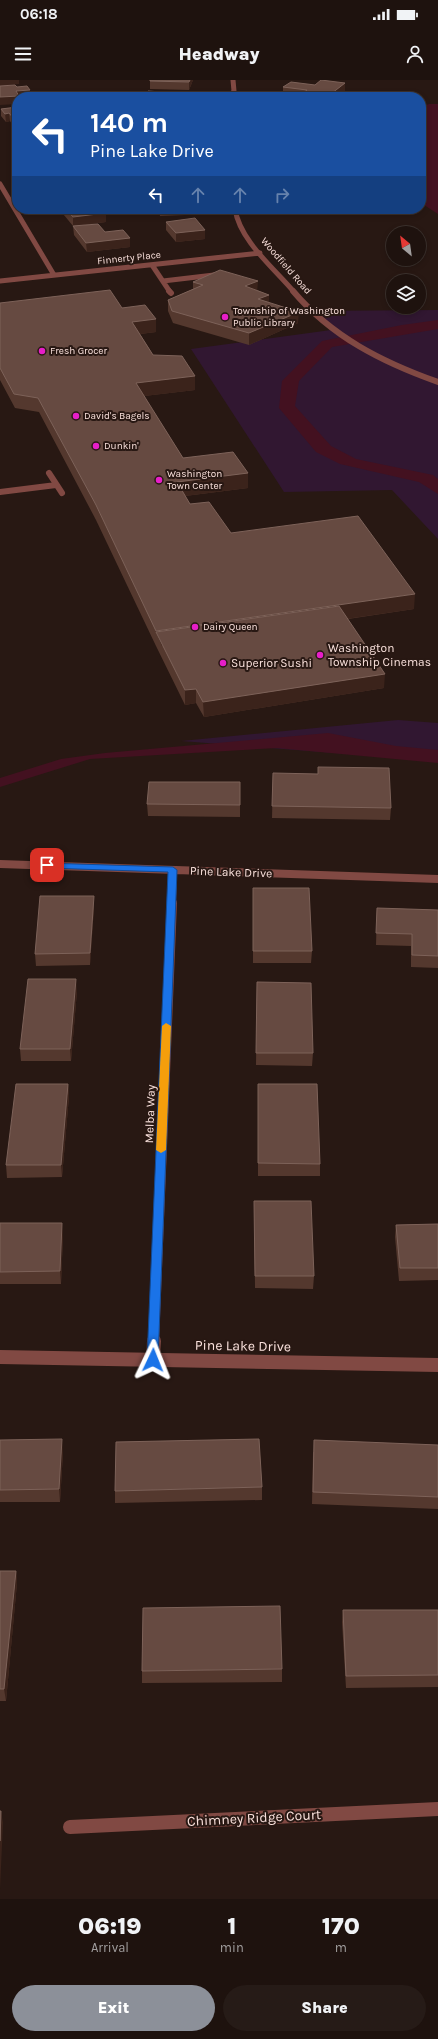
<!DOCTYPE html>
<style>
:root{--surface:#1e120e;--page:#261b17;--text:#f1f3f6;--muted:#a19e9e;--line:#3c322e;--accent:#8c9099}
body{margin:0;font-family:Karla,sans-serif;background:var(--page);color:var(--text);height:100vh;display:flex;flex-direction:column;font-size:15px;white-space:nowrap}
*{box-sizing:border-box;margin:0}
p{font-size:13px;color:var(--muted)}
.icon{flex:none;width:22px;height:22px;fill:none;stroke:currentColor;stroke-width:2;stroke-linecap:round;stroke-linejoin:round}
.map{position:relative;height:1819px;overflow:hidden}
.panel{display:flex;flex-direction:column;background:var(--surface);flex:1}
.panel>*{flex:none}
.top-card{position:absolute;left:12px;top:12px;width:414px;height:122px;border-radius:16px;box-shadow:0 2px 6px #0003,0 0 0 1px var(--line);background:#1a4fa0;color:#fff;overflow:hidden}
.needle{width:26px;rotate:331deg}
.buttons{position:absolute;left:386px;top:146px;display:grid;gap:8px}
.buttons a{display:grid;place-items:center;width:40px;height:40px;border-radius:50%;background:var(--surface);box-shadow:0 2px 6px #0003,0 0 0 1px var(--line);font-size:20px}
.pin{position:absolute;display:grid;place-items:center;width:34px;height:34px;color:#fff;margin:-17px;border-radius:8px;box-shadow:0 2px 6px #0006}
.me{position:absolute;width:44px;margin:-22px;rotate:2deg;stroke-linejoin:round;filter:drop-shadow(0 0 3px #0008)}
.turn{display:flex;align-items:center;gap:14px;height:84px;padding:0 12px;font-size:18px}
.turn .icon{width:52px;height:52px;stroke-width:2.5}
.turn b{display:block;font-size:28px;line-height:34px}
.lanes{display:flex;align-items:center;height:38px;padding:0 12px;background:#0003;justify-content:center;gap:20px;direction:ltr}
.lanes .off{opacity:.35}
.eta{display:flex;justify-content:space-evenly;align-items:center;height:68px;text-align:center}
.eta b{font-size:24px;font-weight:800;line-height:28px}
.button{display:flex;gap:8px;margin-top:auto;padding:8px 12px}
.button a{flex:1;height:46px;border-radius:24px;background:var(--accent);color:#fff;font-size:16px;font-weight:800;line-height:46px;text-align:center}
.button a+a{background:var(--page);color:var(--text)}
.status{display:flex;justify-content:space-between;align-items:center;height:28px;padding:0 20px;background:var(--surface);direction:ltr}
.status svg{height:11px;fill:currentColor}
header{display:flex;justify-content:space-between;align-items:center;height:52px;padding:0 12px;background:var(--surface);font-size:18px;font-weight:800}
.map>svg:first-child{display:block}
.green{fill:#311731}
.water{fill:#431120}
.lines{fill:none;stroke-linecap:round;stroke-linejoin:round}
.minor-far4{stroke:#814943;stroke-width:5}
.minor-far3{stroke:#814943;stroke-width:6}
.minor-far2{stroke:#814943;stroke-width:8}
.minor-far1{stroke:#814943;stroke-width:10}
.minor{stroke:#814943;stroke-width:14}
.wall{fill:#54382e}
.shaded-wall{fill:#3b231b}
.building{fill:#664a41;stroke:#7d6259}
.route{fill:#1a73e8;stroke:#114b97}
.slow{fill:#f59e0b}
.poi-dot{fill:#e71ec8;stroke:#281813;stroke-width:1.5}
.labels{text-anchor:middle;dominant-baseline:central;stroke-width:4;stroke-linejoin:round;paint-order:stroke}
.far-street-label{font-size:10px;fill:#fbe2dd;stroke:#281813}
.far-poi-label{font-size:10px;fill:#fbe2dd;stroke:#281813;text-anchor:start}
.poi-label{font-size:12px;fill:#fbe2dd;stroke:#281813;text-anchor:start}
.street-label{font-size:12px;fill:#fbe2dd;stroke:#281813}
.near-street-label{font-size:14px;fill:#fbe2dd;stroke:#281813}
</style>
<div class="status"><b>06:18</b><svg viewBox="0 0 49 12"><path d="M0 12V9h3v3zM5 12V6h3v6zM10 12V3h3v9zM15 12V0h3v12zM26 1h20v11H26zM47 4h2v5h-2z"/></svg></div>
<header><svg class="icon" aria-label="menu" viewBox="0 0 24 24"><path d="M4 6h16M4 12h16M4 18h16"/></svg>Headway<svg class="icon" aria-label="person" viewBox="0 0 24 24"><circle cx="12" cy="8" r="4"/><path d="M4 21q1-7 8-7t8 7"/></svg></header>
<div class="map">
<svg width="438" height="1819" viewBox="0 0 438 1819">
<rect width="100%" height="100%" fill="#281813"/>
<path class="green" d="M438 230V459L392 410 284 412 191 269 331 250 313 231Z
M398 640 438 643V681L181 661Z"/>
<path class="water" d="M429 24H438V134L421 123V27Z
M438 240V249L332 267 299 301 295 326 331 366 356 379 433 395 438 399V414L419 402 340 384 316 372 279 328 282 301 322 261 402 245Z
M328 653 396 666 438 670V683L277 668 90 679 0 707V698L61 679 105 673Z"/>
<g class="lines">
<path class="minor-far4" d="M229 17 234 11 233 0
M0 104 54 195
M235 129C240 161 274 188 294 212
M152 185 170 212
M0 201 260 173
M163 201 214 195"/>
<path class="minor-far3" d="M169 211 171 213
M293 211C332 257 382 282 438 302
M49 393 62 413
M0 412 56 405"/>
<path class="minor-far2" d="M0 784 438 799
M172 824 173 790"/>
<path class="minor-far1" d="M154 1262 172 823"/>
<path class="minor" d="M0 1277 438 1285
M153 1280 154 1261
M70 1747 438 1729"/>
</g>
<path class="wall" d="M150 0H193L189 10 150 9Z
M345 3V11L337 17H300L283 15V7L315 5Z
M174 13V17H145V14Z
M17 27V47H14L10 41 6 42 1 36V29Z
M17 50V62L14 59V51Z
M59 129H102L106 133V142L73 146Z
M159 129H185V135L160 136Z
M166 142 205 150V159L176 162 166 150Z
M73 146 105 152 130 158V167L87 172 74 155Z
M193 202 257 210 269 215V222L298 243 249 265 173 243 168 231V220L193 209Z
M0 223 122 228 156 252 140 254 153 275 195 310 144 316 183 378 248 393V408L185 416 190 424 231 453 414 529 348 539 384 608 204 637 196 623 185 625 156 566 96 440 39 332 15 328 0 300Z
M273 693 391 728 390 740 272 738Z
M240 702V737L148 736 147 724Z
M253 808 312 871 311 883H253Z
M94 827 90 885 36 886 35 874Z
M377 828 438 830V888L411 887V866L376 865Z
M257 902 313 973 312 986 256 985Z
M77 911 71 981H21L20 969Z
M68 1004 69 1016 62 1097 7 1098 6 1085Z
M258 1016 320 1084V1096H258Z
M254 1121 314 1196 313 1209 255 1208Z
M0 1143 63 1155 61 1204H0Z
M438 1144V1200L399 1201 395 1157 396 1145Z
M0 1360 63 1372 60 1422H0Z
M438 1365V1429L312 1424 313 1372Z
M262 1407V1420L115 1423V1411Z
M0 1491H16L17 1503 6 1621H0Z
M343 1530H438V1607L346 1608 342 1542Z
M282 1589V1602L142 1603V1591Z"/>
<path class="shaded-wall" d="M0 0H19V4L0 6Z
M190 0H193L189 10V2Z
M345 3V11L337 17H327Z
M30 10 31 17H17V24L0 25V17L16 11Z
M174 13V17H170Z
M9 33 10 41 6 42 5 34Z
M14 39H17V47H14Z
M106 133V142L73 146V137Z
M205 150V159L176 162V153Z
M130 158V167L87 172 86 163Z
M258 201 257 213 245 206Z
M269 215V226L258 219Z
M299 232 298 243 249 265V253Z
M156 239V252L132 255V242Z
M195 296V310L136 317V303Z
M248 393V408L177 417V402Z
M415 514 414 529 162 566 156 552V551Z
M385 594 384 608 204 637 203 622Z
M196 609V623L185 625V610Z
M94 816V827L90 885V873Z
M76 899 77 911 71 981 70 969Z
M68 1004 69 1016 62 1097 61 1085Z
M62 1143 63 1155 61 1204 60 1191Z
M62 1359 63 1372 60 1422 59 1409Z
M16 1491 17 1503 6 1621 4 1609Z
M1 1731 3 1743 0 1809V1761Z"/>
<path class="building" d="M150 0H190L189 2 150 1Z
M321 0 345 3 327 17 302 14 307 10 283 7 291 2 315 5Z
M15 5 17 7 27 6 30 10 16 11 19 16 0 17V6Z
M148 11 174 13 170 17H146L149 14H145Z
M253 15 273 17H250Z
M17 27V39H14L9 33 5 34 1 29Z
M17 50V54L14 51Z
M66 129H102L106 133 73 137Z
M195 138 205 150 176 153 166 142Z
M98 144 105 152 123 150 130 158 86 163 73 146Z
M220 190 258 201 245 206 269 215 258 219 299 232 249 253 172 231 168 220 203 205 193 202Z
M110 210 122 228 145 225 156 239 132 242 153 275 182 276 195 296 136 303 183 378 233 372 248 393 177 402 190 424 209 422 231 453 358 436 415 514 156 551 96 425 38 318 14 314 0 288V223Z
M339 526 385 594 203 622 196 609 185 610 156 552Z
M318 687 389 688 391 728 272 726 273 693 318 694Z
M149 702H240V725L147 724Z
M253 808H309L312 871H253Z
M40 816H94L90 873 35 874Z
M377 828 438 830V876L412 875V854L376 853Z
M28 899H76L70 969H20Z
M257 902 311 903 313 973H256Z
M16 1004H68L61 1085H6Z
M258 1004H317L320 1084 258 1083Z
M254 1121H311L314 1196H255Z
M0 1143H62L60 1191 0 1192Z
M438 1144V1188H400L396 1145Z
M62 1359 59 1409 0 1410V1360Z
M259 1359 262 1407 115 1411 116 1362Z
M314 1360 438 1365V1417L313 1412Z
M0 1491H16L4 1609H0Z
M280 1526 282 1589 142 1591 143 1528Z
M343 1530H438V1595L346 1596Z
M0 1731H1L0 1761Z"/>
<path class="route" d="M44 783 173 787 177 790 158 1280 153 1284 147 1280 168 792 47 788 43 785Z"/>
<path class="slow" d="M166 943 171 946 166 1070 161 1073 156 1070 162 946Z"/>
<g class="poi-dot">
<circle cx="225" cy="237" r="4"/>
<circle cx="42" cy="271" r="4"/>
<circle cx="76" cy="336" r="4"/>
<circle cx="96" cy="366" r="4"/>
<circle cx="159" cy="400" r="4"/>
<circle cx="195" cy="547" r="4"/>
<circle cx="320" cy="575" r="4"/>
<circle cx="223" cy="583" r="4"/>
</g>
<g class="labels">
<g class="far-street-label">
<text transform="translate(129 178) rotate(-6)">Finnerty Place</text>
<text transform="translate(286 186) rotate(49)">Woodfield Road</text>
</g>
<g class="far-poi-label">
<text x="233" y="231">Township of Washington<tspan x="233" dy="12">Public Library</tspan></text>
<text x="50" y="271">Fresh Grocer</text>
<text x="84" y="336">David's Bagels</text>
<text x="104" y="366">Dunkin'</text>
<text x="167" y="394">Washington<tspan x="167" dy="12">Town Center</tspan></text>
<text x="203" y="547">Dairy Queen</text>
</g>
<g class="poi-label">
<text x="328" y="568">Washington<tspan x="328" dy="14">Township Cinemas</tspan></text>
<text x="231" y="583">Superior Sushi</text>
</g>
<g class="street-label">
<text transform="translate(231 792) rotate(2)">Pine Lake Drive</text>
<text transform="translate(150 1034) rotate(-88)">Melba Way</text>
</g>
<g class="near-street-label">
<text transform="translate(243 1266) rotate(1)">Pine Lake Drive</text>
<text transform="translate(254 1738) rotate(-3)">Chimney Ridge Court</text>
</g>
</g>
</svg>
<div class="buttons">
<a><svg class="needle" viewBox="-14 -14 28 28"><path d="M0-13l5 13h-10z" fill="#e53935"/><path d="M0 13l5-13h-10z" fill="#a19e9e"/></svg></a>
<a><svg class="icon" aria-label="layers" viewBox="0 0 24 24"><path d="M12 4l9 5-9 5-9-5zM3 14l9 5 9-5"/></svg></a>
</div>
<div class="pin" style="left:47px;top:785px;background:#d93025"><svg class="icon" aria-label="arrive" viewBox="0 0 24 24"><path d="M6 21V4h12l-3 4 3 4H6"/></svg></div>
<svg class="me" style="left:153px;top:1280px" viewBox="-20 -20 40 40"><path d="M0-17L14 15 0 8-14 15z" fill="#1a73e8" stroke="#fff" stroke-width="4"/></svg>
<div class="top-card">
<div class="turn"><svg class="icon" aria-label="left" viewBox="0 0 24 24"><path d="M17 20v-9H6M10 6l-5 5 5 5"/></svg><div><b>140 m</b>Pine Lake Drive</div></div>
<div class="lanes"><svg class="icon" aria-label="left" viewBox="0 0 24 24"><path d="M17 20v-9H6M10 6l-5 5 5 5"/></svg><svg class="icon off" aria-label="ahead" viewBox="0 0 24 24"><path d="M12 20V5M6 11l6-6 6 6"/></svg><svg class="icon off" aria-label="ahead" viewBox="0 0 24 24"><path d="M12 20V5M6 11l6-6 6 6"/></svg><svg class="icon off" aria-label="right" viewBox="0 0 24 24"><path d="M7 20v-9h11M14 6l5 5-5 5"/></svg></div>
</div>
</div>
<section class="panel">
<div class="eta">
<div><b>06:19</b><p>Arrival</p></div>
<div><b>1</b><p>min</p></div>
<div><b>170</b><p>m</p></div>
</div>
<div class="button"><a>Exit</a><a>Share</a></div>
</section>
